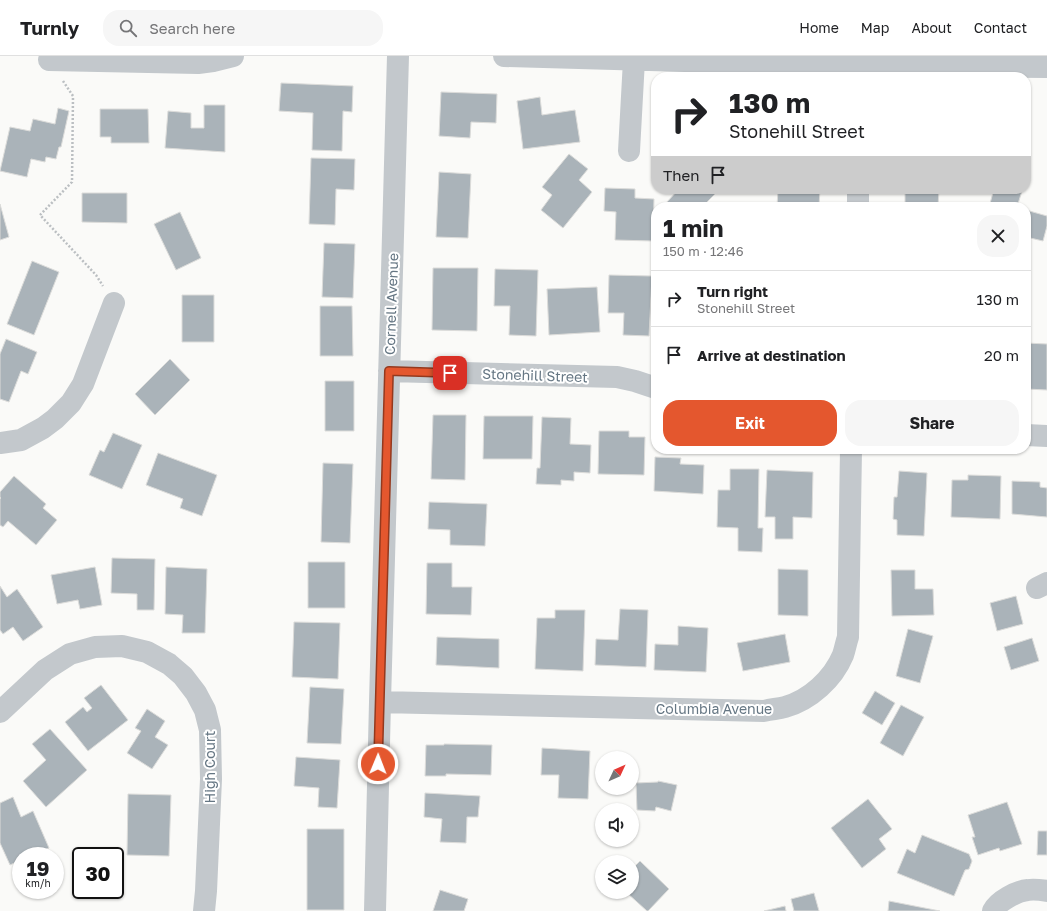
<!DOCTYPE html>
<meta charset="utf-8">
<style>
:root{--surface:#fff;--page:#f6f6f6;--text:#202124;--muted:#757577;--line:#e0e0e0;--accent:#e4572e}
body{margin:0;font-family:"Golos Text",sans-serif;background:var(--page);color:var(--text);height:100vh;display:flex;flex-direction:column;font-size:15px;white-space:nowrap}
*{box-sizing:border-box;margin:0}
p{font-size:13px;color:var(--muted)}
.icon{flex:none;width:22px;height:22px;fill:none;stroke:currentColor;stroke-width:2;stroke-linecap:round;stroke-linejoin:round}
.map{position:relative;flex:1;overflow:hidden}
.side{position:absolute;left:651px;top:146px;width:380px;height:252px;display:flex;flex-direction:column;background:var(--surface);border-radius:16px;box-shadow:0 1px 3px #0004}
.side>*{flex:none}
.banner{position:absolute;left:651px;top:16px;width:380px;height:122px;border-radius:16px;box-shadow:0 1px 3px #0004;background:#fff;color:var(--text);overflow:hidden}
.needle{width:26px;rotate:46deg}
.controls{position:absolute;left:595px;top:695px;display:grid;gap:8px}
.controls a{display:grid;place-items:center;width:44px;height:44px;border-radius:50%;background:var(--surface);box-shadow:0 1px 3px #0004;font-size:20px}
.speed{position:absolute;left:12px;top:791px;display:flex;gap:8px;font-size:20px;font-weight:700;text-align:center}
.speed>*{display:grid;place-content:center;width:52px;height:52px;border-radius:50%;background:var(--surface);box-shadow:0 1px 3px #0004;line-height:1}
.speed small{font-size:10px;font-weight:400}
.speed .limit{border:2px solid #111;border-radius:6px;background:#fff;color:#111}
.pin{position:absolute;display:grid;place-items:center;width:34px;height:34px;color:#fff;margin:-17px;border-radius:8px;box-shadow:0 2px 6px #0006}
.me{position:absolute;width:44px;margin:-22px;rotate:1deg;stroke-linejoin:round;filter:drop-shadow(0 0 3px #0008)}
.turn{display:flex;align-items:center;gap:14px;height:84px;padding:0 12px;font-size:18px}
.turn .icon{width:52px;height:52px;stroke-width:2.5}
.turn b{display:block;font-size:28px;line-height:34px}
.then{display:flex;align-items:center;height:38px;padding:0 12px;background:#0003;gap:8px;font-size:15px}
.round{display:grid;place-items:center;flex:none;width:42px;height:42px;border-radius:16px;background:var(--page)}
.head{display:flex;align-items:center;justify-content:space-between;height:68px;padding:0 12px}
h1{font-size:24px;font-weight:700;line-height:30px}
.cta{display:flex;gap:8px;margin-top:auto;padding:8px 12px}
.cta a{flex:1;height:46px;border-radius:16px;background:var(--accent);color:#fff;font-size:16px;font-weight:700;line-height:46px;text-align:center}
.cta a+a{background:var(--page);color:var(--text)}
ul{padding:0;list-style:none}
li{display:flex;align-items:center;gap:12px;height:56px;padding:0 12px;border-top:1px solid var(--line)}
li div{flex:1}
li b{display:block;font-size:15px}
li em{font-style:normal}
header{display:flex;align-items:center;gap:24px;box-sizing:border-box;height:56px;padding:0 20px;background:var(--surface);border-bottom:1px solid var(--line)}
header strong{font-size:19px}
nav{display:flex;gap:22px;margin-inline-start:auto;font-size:14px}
.search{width:280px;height:36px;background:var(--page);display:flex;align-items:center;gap:10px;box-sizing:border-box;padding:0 14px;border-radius:16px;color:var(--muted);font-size:15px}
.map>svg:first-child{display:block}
.building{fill:#aab3b9;stroke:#dcdcda}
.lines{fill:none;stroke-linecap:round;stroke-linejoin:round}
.path{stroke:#bbbfc2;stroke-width:2.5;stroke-dasharray:2 2;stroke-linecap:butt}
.minor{stroke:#c3c8cc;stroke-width:22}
.route-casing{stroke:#94391e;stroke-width:10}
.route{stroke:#e4572e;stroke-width:7}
.labels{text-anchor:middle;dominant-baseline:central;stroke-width:4;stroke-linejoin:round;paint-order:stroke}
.street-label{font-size:14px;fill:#657683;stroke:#fff}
</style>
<header>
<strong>Turnly</strong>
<div class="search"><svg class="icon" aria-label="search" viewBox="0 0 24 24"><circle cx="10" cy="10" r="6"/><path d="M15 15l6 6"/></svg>Search here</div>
<nav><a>Home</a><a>Map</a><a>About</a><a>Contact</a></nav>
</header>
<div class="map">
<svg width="1047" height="855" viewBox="0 0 1047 855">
<rect width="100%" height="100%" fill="#fafaf8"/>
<path class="building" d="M281 27 353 30 352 56 343 55 342 95 312 94 313 57 279 55Z
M441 36 497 38 496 67 471 66 470 82 439 80Z
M540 41 542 59 575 54 580 86 523 93 517 45Z
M204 49H225V96L165 92 168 55 191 57V72H204Z
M58 52 69 55 61 91H59L56 103 46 101 45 106 31 103 27 121 0 115 10 71 30 75 33 63 55 68Z
M100 53H148L149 87H111V81H100Z
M1026 60H1027L1026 110Z
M569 98 588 113 579 124 592 136 563 172 541 154 552 139 542 131Z
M311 102 355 103 354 134 336 133 335 169 309 168Z
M439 116 471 118 468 182 436 181Z
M605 132 635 133V142L654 143 653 185 615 184 616 156 604 155Z
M679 133H712L716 137 707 146 712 151H670L666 147Z
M778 133H820L819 151H777Z
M905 133H939L938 151H905Z
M994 133H1014L1022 135 1017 151H989Z
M82 137H127V167L82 166Z
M0 148 9 181 0 184Z
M1026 154 1047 160V170L1043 185 1026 181Z
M180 156 201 202 176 214 154 168Z
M324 187 355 188 353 242 322 241Z
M32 205 59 216 34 279 7 268Z
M433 212H478L477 275 432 274Z
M495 213 538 214 536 280 509 279 510 250H494Z
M609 219 652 220 649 280 623 279 624 257H608Z
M597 231 600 276 549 279 547 233Z
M182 239H214V286H182Z
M320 250H352L353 300H320Z
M6 283 37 296 28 318 21 315 9 346 0 343V298Z
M1026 287 1047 288V334L1026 333Z
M170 303 190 324 155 359 135 338Z
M325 325H354V375H325Z
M433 359H466L465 424 431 423Z
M484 360H533L532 403H483Z
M542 361 571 362 570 388 591 389 590 417 574 416V425L561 424V429L536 428 537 412H540Z
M599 375H629V381H645L644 419 598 418Z
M113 377 142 389 122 433 89 419 100 394 104 396Z
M158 397 217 419 202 460 180 452 183 443 146 429Z
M655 401 681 402 680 408 704 409 703 438 654 435Z
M323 407 353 408 350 487 321 486Z
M730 413H759L758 472H763L762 496 738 495V472L717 471 718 434H730Z
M767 414 813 416 812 462 793 461V483H775V461H765Z
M899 415 927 417 924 480 897 479V464L893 463 894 441H897Z
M968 419 1001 420 1000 463 951 461 952 424H968Z
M14 420 46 448 43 452 57 464 36 489 8 465 3 471 0 469V443L1 442 0 441V436Z
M1012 425 1040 426V431L1047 432V461L1012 458Z
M429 446 487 448 485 490 450 489V474L428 473Z
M112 502 155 503 154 554H137V538L111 537Z
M308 506H345V552H308Z
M427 507H452V531H472L471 559 426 558Z
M95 511 102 549 80 553 78 544 57 548 51 519Z
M166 511 207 513 205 577H182L183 559 165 558Z
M778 513 808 514V560L778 559Z
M891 514H915V533H933L934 559 892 560Z
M0 530 7 541 17 533 43 571 23 585 13 571 3 578 0 574Z
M1016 540 1023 568 997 575 990 547Z
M620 553 648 554 646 611 595 609 596 583 618 584Z
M555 554H585L583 615 535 613 537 562H555Z
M294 566 340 567 338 623 292 621Z
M678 570 708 572 706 616 654 614 655 588 678 589Z
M908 573 933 580 920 627 896 620Z
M785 578 790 606 743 615 737 587Z
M437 581 499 583V612L436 609Z
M1032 582 1039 605 1011 614 1004 591Z
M101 629 128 664 88 695 65 666 83 651 87 656 92 652 84 642Z
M310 631 344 633 341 688 307 687Z
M875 635 895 647 882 669 862 657Z
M901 649 924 661 903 700 880 687Z
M147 653 165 665 155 681 168 689 152 713 127 697 141 675 135 672Z
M50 673 87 714 46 751 23 725 46 704 32 688Z
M444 688 492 689 491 719 446 718V720H425L426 689H444Z
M542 692 590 695 588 743 558 742 559 719H541Z
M296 701 340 704 337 752 318 751 319 732 294 730Z
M658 725 677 729 671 755 656 751 655 755 637 754 636 727 658 726Z
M425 737 480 740 478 761H467L466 787 440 786 442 763 424 761Z
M128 738 171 739 169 800 127 799Z
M13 741 21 761 33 755 49 792 30 800H21V804L10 809 0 787V747Z
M868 743 892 773 879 783 886 793 862 812 831 772Z
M1007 746 1022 788 1000 795 999 792 978 799 972 781H975L968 759Z
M307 773H344V854H307Z
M1038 775H1047V799H1037Z
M922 779 969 798 972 805 969 813 965 814 954 840 897 817 907 793 915 797Z
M640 805 669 833 648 855H647L626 836H632V813Z
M440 834 468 843 464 855H433Z
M814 837 819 855H793H794L791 843Z
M889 845 940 855H888Z
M785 850 786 855H764Z"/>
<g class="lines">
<path class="path" d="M63 25 73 40 72 126 40 159 96 219 103 230"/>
<path class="minor" d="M504 0 862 10 1047 11
M49 4 198 7 213 5 233 0
M629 95 634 4
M858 151V133
M389 315 617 321 635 325 656 332
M1026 379 1047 380
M0 387 21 384 43 372 55 363 71 347 83 328 114 247
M1037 532 1047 527
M380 646 764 655C771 653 778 653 785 651 810 644 833 623 843 599 845 593 846 587 848 581L851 393
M0 656 45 614 70 598 95 591 122 590 147 596 169 608 183 620 196 637 205 654 210 674 211 723 206 835 204 855
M375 855 380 646 398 0
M993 855C998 845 1017 835 1028 834 1034 833 1041 834 1047 835"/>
</g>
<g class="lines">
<defs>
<path id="route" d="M378 708 389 315 450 317"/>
</defs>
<use href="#route" class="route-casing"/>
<use href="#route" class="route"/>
</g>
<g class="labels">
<g class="street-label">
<text transform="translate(391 248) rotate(-88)">Cornell Avenue</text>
<text transform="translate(535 319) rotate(2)">Stonehill Street</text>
<text x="714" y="652">Columbia Avenue</text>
<text transform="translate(209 711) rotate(-90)">High Court</text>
</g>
</g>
</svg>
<div class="controls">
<a><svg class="needle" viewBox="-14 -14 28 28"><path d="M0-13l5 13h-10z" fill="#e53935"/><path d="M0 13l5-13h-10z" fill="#757577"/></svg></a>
<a><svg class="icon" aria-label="sound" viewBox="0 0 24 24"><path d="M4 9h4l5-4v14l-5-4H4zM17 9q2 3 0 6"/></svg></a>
<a><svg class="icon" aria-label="layers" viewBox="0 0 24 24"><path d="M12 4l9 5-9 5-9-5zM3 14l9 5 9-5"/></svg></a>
</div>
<div class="speed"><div>19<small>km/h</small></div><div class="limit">30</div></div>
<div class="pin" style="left:450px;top:317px;background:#d93025"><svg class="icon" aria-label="arrive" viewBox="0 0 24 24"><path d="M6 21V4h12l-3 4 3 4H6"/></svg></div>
<svg class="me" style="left:378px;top:708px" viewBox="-20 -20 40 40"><circle r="17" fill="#e4572e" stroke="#fff" stroke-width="3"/><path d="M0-11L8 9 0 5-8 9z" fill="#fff"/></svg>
<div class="banner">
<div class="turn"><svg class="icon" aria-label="right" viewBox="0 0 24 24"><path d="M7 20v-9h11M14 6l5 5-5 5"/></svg><div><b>130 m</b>Stonehill Street</div></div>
<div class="then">Then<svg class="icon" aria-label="arrive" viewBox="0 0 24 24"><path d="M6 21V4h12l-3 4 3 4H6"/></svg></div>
</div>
<section class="side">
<div class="head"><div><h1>1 min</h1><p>150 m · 12:46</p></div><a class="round"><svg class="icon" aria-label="close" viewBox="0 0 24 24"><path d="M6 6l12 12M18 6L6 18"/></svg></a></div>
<ul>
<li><svg class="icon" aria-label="right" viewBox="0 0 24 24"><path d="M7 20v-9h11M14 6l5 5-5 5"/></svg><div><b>Turn right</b><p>Stonehill Street</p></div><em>130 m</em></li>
<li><svg class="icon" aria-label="arrive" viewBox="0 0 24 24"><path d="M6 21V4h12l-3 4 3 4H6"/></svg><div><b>Arrive at destination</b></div><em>20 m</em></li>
</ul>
<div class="cta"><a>Exit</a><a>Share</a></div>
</section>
</div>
